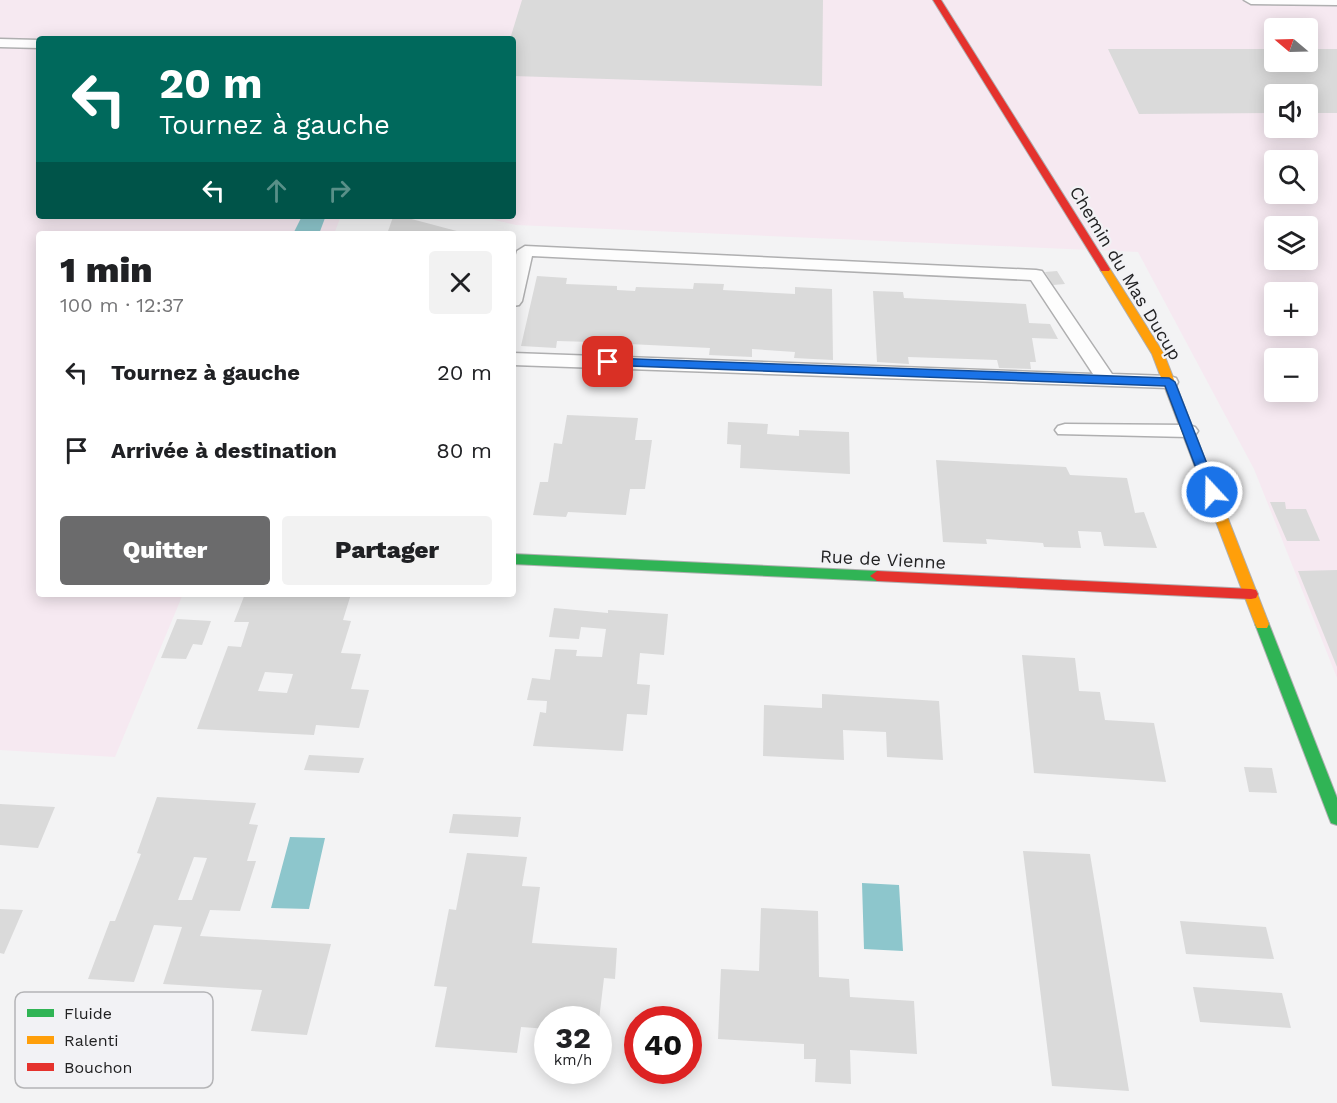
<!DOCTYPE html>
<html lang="fr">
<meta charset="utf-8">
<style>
:root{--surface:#fff;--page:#f2f2f2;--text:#202124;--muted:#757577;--accent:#6b6b6c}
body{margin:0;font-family:"Work Sans",sans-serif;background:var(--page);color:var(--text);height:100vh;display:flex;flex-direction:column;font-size:22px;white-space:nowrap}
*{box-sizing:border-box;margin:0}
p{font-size:20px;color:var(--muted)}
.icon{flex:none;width:33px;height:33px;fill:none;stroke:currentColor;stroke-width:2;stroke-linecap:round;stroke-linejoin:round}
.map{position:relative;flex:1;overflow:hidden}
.panel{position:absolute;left:36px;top:231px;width:480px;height:366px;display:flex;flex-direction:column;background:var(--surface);border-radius:6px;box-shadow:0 3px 15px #0003}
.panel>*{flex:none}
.guide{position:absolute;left:36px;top:36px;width:480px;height:183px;border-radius:6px;box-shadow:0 3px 15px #0003;background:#00695c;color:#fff;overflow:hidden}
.needle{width:39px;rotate:289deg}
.tools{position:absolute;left:1264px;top:18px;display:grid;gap:12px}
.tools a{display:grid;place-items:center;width:54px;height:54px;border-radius:6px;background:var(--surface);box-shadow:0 3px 15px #0003;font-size:30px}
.speed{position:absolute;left:534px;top:1006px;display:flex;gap:12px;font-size:30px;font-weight:700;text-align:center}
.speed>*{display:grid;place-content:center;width:78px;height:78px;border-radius:50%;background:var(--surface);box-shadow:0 3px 15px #0003;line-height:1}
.speed small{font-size:15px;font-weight:400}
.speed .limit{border:9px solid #d22;background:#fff;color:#111}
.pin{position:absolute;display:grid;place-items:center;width:51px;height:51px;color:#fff;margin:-26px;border-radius:12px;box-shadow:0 3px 9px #0006}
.me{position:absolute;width:66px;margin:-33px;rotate:339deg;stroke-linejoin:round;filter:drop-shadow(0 0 4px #0008)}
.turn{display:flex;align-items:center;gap:21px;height:126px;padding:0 24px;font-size:27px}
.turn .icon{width:78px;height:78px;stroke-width:2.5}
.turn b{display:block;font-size:42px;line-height:51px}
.lanes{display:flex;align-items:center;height:57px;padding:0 24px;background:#0003;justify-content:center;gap:30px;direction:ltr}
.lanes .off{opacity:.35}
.round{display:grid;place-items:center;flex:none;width:63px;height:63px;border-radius:6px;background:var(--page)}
.headline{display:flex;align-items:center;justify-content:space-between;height:102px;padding:0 24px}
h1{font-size:36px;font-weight:800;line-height:45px}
.action{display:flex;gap:12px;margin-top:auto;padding:12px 24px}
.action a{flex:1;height:69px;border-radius:6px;background:var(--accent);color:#fff;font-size:24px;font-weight:800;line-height:69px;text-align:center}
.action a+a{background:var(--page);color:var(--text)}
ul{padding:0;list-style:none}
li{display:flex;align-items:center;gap:18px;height:78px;padding:0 24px}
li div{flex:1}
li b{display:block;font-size:22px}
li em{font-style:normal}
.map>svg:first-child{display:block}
.industrial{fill:#f6e9f1;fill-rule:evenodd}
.water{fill:#8dc6cc}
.building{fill:#dadada;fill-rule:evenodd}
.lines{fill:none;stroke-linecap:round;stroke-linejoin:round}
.lane-casing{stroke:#afafb0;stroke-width:3}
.fast-casing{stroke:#afafb0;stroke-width:2}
.slow-casing{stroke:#afafb0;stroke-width:2}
.jam-casing{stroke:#afafb0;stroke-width:2}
.lane{fill:#fdfdfd;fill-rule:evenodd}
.fast{fill:#30b455;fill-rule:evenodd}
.slow{fill:#ff9f0a;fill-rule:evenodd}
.jam{fill:#e5322d;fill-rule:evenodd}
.route{fill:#1a73e8;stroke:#114b97;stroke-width:1.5}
.labels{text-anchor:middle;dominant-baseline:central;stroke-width:4.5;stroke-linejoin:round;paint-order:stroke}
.street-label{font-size:18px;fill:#222223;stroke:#f2f2f5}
.key{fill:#f2f2f5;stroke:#b4b4b6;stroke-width:1.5}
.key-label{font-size:16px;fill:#222223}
</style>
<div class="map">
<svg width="1337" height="1103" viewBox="0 0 1337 1103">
<rect width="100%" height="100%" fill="#f3f3f4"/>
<path class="industrial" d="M0 0H1337V678L1254 469 1138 252 516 225 477 216H513V39H39V216H341L334 234H39V594H183L115 757 0 750ZM1275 28H1308V62H1275ZM1275 94H1308V128H1275ZM1275 160H1308V194H1275ZM1275 226H1308V260H1275ZM1275 292H1308V326H1275ZM1275 358H1308V392H1275Z"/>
<path class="water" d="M301 218H325L319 234H293Z
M290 837 325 838 309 909 271 908Z
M862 883 899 885 903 951 864 949Z"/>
<path class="building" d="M522 0H823L822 86 513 76V39H510Z
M1108 49H1275V62H1308V49H1337V113H1308V94H1275V113L1139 114Z
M393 217H404L468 234H387Z
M1057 271 1065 284 1053 285 1045 272Z
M537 276 567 278 566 284 617 286V290L635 291 636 287 693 289 694 283 724 284 723 290 795 294V287L832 289 833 360 794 358 795 352 752 349V357L709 355 710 348 629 344 627 351 590 349 592 342 557 341 556 348 521 346Z
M873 291 903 292 904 298 1026 304 1029 323 1050 324 1058 339 1032 338 1036 362H1030L1031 369 999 368 997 360 908 357 909 364 877 362Z
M567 415 638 418 635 440H652L645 489H630L626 515 568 512 566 517 533 515 540 482H548L554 443 562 444Z
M728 422 768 424 767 434 799 436V430L849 432 850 474 740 468 741 445 727 444Z
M936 460 1066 467 1070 475 1127 478 1135 513 1144 512 1157 548 1104 546 1101 532 1078 531 1081 548 1044 547 1043 543 986 539 987 544 943 542Z
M1270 502H1285L1286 509H1306L1320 541H1287Z
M1337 570V667L1298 571Z
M245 594 316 597V594H351L343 620 351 621 341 653 361 654 351 689 369 690 359 728 316 725 314 735 197 729 228 646 241 647 249 622H234ZM265 672 293 674 287 693 258 691Z
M554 608 608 613V610L668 614 664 655 640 653 637 684 650 685 647 715 627 714 623 751 533 746 540 712 546 713 547 701 527 700 532 678 550 680 555 649 577 650 576 656 602 657 606 629 581 627 579 639 549 637Z
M177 619 211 621 202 645 193 644 186 659 161 658Z
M1022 655 1075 658 1079 691 1100 692 1105 720 1154 723 1166 782 1034 773Z
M822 694 939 701 943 760 887 757 886 732 843 730 844 760 763 756 764 705 822 708Z
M309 755 364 758 359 773 304 770Z
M1244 767 1272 768 1277 793 1249 792Z
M157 797 256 803 249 824 258 825 247 861H256L240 911 210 910 200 936 331 944 307 1035 251 1031 262 990 163 984 182 927 154 925 134 982 88 979 110 921H115L141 854 137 853ZM194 857 207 858 192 900H178Z
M0 804 55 807 38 848 0 845Z
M453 814 521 817 518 837 449 833Z
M1023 851 1090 854 1129 1091 1052 1086Z
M467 853 527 857 522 886 540 887 532 943 617 948 615 979 604 978 599 1020H548V1029L521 1027 517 1053 435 1047 447 987 434 986 449 909 456 910Z
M761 908 818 911 819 977 849 979 850 997 914 1001 917 1054 850 1050 851 1084 815 1082 816 1059H804V1044L718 1039 721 969 759 971Z
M0 909 23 910 4 954 0 953Z
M1180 921 1266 927 1274 959 1186 954Z
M1193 987 1282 993 1291 1028 1200 1022Z"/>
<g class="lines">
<defs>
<path id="lane" d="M1244 0H1337V5L1251 4Z
M0 39 39 40V48L0 47Z
M525 246 1036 270 1042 271 1112 374 1169 376 1176 378 1178 382 1176 386 1169 388 513 365V353L1093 374 1031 280 532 256 522 301 519 305 513 306V266L517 251Z
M1065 424 1188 425 1195 427 1198 431 1195 435 1188 437 1058 434 1055 430 1058 426Z"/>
<path id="fast" d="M513 554 877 571 884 576 877 581 513 564Z
M1262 619 1267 620 1269 624 1337 798V825L1331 823 1329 818 1255 624 1257 620Z"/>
<path id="slow" d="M1105 266 1110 269 1164 354 1269 624 1267 628H1257L1255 624 1152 354 1100 269Z"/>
<path id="jam" d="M933 0H941L1110 269 1109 271H1101L1100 269Z
M877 571 1251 589 1256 590 1258 594 1256 598 1251 599 877 581 870 576Z"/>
</defs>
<use href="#lane" class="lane-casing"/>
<use href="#fast" class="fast-casing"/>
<use href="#slow" class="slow-casing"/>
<use href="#jam" class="jam-casing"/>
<use href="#lane" class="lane"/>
<use href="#fast" class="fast"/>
<use href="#slow" class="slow"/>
<use href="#jam" class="jam"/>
</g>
<path class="route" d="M608 358 1169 378 1175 382 1218 492 1212 497 1205 492 1165 386 604 365V360Z"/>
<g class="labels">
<g class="street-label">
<text transform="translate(1126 273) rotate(59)">Chemin du Mas Ducup</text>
<text transform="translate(883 559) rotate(3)">Rue de Vienne</text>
</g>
</g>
<rect x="15" y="992" width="198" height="96" rx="9" class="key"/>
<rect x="27" y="1009" width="27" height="8" fill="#30b455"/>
<rect x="27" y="1036" width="27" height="8" fill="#ff9f0a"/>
<rect x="27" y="1063" width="27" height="8" fill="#e5322d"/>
<g class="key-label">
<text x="64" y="1019">Fluide</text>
<text x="64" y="1046">Ralenti</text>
<text x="64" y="1073">Bouchon</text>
</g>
</svg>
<div class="tools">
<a><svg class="needle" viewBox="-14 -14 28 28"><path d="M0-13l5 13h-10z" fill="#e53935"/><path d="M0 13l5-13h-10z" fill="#757577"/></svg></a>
<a><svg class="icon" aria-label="sound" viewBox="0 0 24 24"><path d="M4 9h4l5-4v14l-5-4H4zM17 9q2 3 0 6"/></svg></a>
<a><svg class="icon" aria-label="search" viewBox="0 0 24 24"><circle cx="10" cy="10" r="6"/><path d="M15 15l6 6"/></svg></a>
<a><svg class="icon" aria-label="layers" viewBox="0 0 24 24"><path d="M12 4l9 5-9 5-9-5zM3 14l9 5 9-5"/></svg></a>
<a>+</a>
<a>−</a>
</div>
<div class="speed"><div>32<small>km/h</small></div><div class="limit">40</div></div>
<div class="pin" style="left:608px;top:362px;background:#d93025"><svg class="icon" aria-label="arrive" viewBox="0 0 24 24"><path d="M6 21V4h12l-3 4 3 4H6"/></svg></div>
<svg class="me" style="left:1212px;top:492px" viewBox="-20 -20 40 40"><circle r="17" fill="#1a73e8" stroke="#fff" stroke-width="3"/><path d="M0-11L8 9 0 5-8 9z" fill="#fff"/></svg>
<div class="guide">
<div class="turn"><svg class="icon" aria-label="left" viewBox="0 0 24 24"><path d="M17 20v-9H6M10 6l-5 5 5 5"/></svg><div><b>20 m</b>Tournez à gauche</div></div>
<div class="lanes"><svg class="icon" aria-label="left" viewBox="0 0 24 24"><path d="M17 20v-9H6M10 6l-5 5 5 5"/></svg><svg class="icon off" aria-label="ahead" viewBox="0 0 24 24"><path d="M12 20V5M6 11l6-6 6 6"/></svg><svg class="icon off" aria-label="right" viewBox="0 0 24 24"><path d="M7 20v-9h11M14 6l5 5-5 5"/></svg></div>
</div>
<section class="panel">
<div class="headline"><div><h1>1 min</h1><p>100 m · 12:37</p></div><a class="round"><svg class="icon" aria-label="close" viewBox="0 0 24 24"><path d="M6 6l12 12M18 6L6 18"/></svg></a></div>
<ul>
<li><svg class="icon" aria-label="left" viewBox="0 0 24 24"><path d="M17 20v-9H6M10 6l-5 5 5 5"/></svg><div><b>Tournez à gauche</b></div><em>20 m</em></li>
<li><svg class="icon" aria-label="arrive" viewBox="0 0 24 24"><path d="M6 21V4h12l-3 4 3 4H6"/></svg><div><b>Arrivée à destination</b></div><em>80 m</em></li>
</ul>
<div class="action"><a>Quitter</a><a>Partager</a></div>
</section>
</div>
